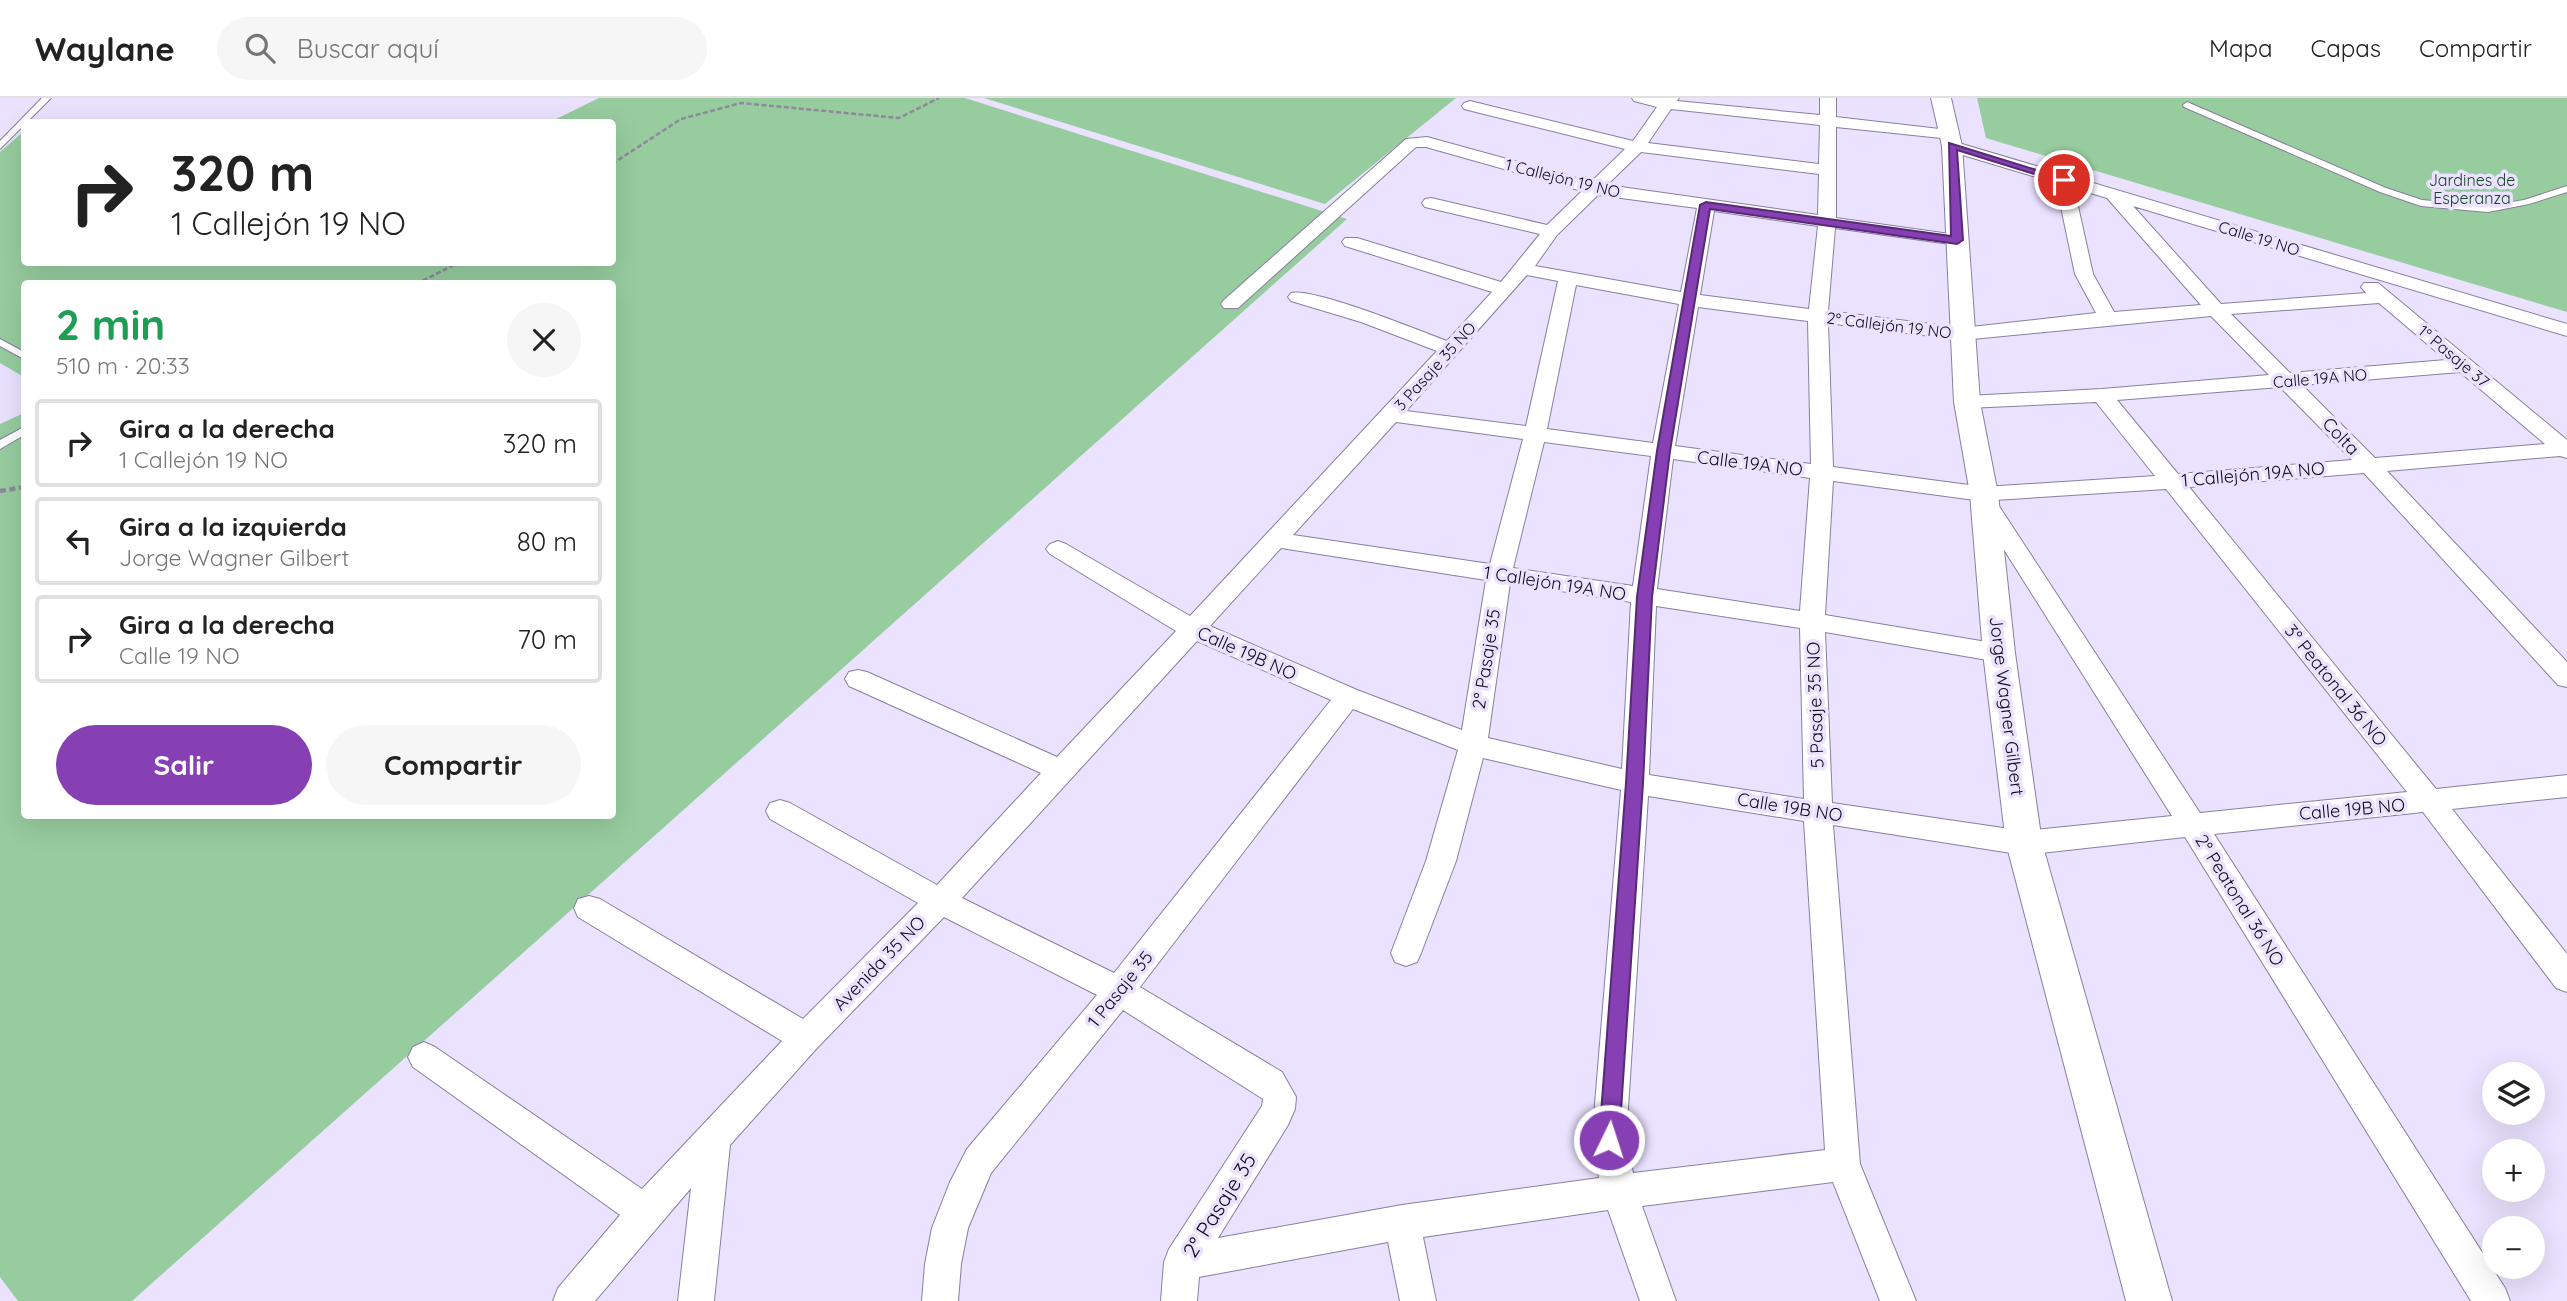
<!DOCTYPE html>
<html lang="es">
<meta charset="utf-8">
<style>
:root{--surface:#fff;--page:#f6f6f6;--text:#222;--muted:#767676;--line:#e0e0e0;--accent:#8640b3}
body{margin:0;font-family:Quicksand,sans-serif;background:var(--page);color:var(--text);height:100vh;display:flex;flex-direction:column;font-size:26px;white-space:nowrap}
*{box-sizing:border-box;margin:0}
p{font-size:23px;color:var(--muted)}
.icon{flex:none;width:38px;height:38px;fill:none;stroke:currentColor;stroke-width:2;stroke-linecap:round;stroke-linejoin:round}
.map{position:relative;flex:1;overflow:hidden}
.sheet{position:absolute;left:21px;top:182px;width:595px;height:539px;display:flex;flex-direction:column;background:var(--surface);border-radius:7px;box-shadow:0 7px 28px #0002}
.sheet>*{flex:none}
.guide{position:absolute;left:21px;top:21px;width:595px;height:147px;border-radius:7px;box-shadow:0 7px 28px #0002;background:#fff;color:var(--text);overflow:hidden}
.controls{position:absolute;left:2482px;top:964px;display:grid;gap:14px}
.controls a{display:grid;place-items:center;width:63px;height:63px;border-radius:50%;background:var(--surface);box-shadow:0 7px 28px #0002;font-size:35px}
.pin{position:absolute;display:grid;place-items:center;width:60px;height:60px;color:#fff;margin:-30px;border:4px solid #fff;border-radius:50%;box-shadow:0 2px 7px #0007}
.me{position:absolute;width:77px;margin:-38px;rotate:4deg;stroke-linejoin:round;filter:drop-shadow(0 0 5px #0008)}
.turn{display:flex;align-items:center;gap:24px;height:147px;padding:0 35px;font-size:32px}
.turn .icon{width:91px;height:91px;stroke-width:2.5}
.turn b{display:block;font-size:49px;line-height:60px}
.round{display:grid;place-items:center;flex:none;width:74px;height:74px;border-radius:37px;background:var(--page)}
.overview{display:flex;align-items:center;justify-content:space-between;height:119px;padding:0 35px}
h1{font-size:42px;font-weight:700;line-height:52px;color:#1e9e55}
.cta{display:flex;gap:14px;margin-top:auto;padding:14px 35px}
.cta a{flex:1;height:80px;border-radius:42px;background:var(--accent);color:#fff;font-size:28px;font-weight:700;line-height:80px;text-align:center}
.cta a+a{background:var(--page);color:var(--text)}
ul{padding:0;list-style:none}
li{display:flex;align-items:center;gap:21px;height:88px;margin:0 14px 10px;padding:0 21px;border:4px solid var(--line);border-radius:7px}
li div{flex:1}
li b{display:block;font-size:26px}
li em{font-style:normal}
header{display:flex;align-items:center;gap:42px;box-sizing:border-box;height:98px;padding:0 35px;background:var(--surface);border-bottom:2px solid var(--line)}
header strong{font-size:33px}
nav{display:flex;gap:38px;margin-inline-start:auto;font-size:24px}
.search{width:490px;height:63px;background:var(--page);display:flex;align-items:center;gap:18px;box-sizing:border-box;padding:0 24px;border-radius:38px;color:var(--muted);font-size:26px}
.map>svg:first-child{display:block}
.green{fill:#97cc9f}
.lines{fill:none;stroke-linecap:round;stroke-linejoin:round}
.service-casing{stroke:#897f9f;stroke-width:2}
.minor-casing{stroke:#897f9f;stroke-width:2}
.tertiary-casing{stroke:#897f9f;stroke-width:2}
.path-far1{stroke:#8e899d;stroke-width:2.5;stroke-dasharray:5 2.5;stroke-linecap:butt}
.path{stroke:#8e899d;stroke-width:4.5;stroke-dasharray:6 3.5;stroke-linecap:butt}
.service{fill:#fff;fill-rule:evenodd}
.minor{fill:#fff;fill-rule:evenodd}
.tertiary{fill:#fff;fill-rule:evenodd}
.route{fill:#8640b3;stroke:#572a74;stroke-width:2}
.labels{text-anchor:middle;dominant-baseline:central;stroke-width:7;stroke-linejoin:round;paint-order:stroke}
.far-street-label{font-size:16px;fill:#0e0b16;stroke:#eae2fe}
.far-park-label{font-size:16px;fill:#164522;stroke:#eae2fe}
.street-label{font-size:18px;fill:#0e0b16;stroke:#eae2fe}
.near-street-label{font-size:21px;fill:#0e0b16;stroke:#eae2fe}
</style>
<header>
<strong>Waylane</strong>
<div class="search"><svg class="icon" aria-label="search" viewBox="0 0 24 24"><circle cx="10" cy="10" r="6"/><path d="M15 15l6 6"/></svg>Buscar aquí</div>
<nav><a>Mapa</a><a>Capas</a><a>Compartir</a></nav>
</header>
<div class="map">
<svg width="2567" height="1203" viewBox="0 0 2567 1203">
<rect width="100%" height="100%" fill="#eae2fe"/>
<path class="green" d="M599 0H965L1347 121 132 1203H18L0 1179V326L24 315V718H612V186H24V279L0 265V54L24 33V164H612V24H550Z
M984 0H1456L1325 106Z
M1977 0H2567V214L1986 40Z"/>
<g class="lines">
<defs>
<path id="service" d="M42 0H51L0 51V43Z
M2187 4 2386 90 2422 102 2488 108 2524 102 2567 88V94L2529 106 2488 114 2421 108 2380 94 2184 9 2183 7Z
M0 241 24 254V261L0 248Z
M24 329V337L0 351V342Z"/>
<path id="minor" d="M1632 0H1679L1677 3 1820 17V0H1836V19L1957 33 1959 36 1951 41 1836 29V120L1957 137 1966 142 1957 147 1835 130 1828 213 1962 230 2096 215 2075 176 2056 85 1946 52 1944 48 1946 44 1952 43 2567 226V238L2133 108 2221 206 2366 195 2361 189 2364 185H2378L2567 342V360L2560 358 2387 373 2567 564V589L2558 587 2364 375 2189 389 2436 691 2567 677V699L2452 711 2567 856V894L2556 890 2423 714 2214 736 2505 1190 2510 1203H2471L2185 739 2024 757 1833 727 1860 1066 1916 1203H1880L1833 1084 1642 1108 1676 1203H1640L1608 1112 1423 1139 1436 1203H1400L1388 1144 1199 1179 1197 1203H1161L1164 1164 1169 1151 1262 1008 1263 1001 1123 912 991 1075 968 1130 961 1166 958 1203H922L925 1166 932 1130 950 1084 967 1051 1097 897 944 819 817 950 730 1047 714 1203H678L691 1090 595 1203H553L558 1190 620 1117 413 969 408 959 413 949 424 944 435 949 642 1091 782 943 578 819 574 810 578 801 589 798 600 801 803 921 918 805 770 721 766 713 770 705 780 702 790 705 937 787 1041 675 849 588 845 581 849 574 858 572 867 574 1057 659 1176 533 1050 456 1046 451 1050 446 1058 443 1066 446 1190 518 1437 253 1361 224 1291 203 1288 199 1291 195C1313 189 1420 233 1447 243L1492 194 1345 148 1342 144 1345 140H1357L1501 184 1540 136 1425 109 1422 105 1425 101 1431 100 1547 127 1582 93 1426 49H1416L1238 210H1224L1221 206 1224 202 1406 41 1427 39 1591 84 1625 51 1464 11 1462 8 1464 5 1470 3 1633 43 1657 9 1634 3ZM1671 11 1820 27 1819 66 1648 45ZM1641 54 1819 76 1818 117 1607 87ZM2074 90 2107 100 2201 207 2114 214 2093 176ZM1598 97 1697 110 1681 194 1535 168 1557 137ZM1714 113 1818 128 1809 211 1700 197ZM1527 177 1558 183 1526 328 1406 313ZM1576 187 1679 206 1653 345 1547 331ZM2379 205 2446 262 2290 275 2231 216ZM1698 209 1808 223 1811 366 1675 348ZM2211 218 2269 277 2102 291 1967 298 1960 300 1956 304 1960 308 1967 310 2096 304 2155 378 1984 389 1833 369 1828 225 1962 242ZM2460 274 2545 346 2375 360 2302 287ZM2280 289 2352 362 2178 376 2117 302ZM1396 324 1523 341 1490 466 1293 437ZM1544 344 1651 358 1633 488 1513 470ZM1673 361 1810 380 1800 513 1657 491ZM1833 383 1975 402 1974 404 2172 718 2024 733 1832 705 1825 534 1999 564 2008 561 2012 555 2008 549 1999 546 1825 517ZM2166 391 2407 694 2200 715 1995 402ZM1281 450 1486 482 1462 632 1357 592 1210 528ZM1510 485 1631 504 1622 671 1488 640ZM1656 508 1800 530 1804 701 1649 677ZM1197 543 1331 602 1114 875 962 800ZM1353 611 1458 652 1426 763 1391 855 1395 864 1406 868 1417 864 1421 855 1456 763 1483 660 1621 692 1592 1042 1599 1080 1402 1107 1218 1140 1288 1027 1295 1011 1296 999 1282 974 1140 889ZM1648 698 1804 723 1825 1052 1633 1075 1626 1042Z"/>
<path id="tertiary" d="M1931 0H1951L1962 48 1980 304 1998 396 2015 555 2042 745 2172 1203H2126L2006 745 1983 555 1970 396 1954 304 1942 48Z"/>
</defs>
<use href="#service" class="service-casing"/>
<use href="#minor" class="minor-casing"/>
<use href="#tertiary" class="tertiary-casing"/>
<path class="path-far1" d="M612 66 681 21 741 5 899 20 939 0
M416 186 460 164"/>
<path class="path" d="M0 393 24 389"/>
<use href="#service" class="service"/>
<use href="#minor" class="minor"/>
<use href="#tertiary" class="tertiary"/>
</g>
<path class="route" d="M1949 45 2069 82 2060 84 1957 52 1963 142 1957 146 1710 111 1670 353 1652 499 1643 685 1619 1042 1616 1049 1609 1052 1602 1049 1599 1042 1626 685 1637 499 1657 353 1700 107 1706 104 1951 138Z"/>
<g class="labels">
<g class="far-street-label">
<text transform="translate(1563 80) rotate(14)">1 Callejón 19 NO</text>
<text transform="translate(2259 140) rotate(17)">Calle 19 NO</text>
<text transform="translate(1889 227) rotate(7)">2° Callejón 19 NO</text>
<text transform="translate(2454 258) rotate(40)">1° Pasaje 37</text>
<text transform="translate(1435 268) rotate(-48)">3 Pasaje 35 NO</text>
<text transform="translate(2320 280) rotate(-5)">Calle 19A NO</text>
</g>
<g class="far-park-label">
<text x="2472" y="82">Jardines de<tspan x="2472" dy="18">Esperanza</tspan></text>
</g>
<g class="street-label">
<text transform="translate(2341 338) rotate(46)">Colta</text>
<text transform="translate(1750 365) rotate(7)">Calle 19A NO</text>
<text transform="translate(2253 376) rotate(-5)">1 Callejón 19A NO</text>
<text transform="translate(1555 485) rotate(9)">1 Callejón 19A NO</text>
<text transform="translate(1247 555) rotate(24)">Calle 19B NO</text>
<text transform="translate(1486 561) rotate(-81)">2° Pasaje 35</text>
<text transform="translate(2336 587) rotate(51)">3° Peatonal 36 NO</text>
<text transform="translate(1815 607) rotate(-92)">5 Pasaje 35 NO</text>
<text transform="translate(2007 608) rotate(83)">Jorge Wagner Gilbert</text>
<text transform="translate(1790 709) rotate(9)">Calle 19B NO</text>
<text transform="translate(2352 711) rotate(-5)">Calle 19B NO</text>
<text transform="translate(2240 802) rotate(58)">2° Peatonal 36 NO</text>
<text transform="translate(879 865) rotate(-46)">Avenida 35 NO</text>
<text transform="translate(1120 891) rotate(-51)">1 Pasaje 35</text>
</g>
<g class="near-street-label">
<text transform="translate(1219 1107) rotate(-58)">2° Pasaje 35</text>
</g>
</g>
</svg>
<div class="controls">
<a><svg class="icon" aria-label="layers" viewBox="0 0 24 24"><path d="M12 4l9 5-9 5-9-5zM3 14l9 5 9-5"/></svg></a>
<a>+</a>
<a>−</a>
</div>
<div class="pin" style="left:2064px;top:82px;background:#d93025"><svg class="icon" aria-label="arrive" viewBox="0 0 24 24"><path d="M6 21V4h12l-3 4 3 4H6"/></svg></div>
<svg class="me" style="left:1609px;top:1042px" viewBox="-20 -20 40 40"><circle r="17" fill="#8640b3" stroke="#fff" stroke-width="3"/><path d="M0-11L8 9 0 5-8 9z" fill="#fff"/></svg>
<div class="guide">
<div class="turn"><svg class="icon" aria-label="right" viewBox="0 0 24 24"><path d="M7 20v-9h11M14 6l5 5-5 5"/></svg><div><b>320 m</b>1 Callejón 19 NO</div></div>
</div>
<section class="sheet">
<div class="overview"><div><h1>2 min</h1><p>510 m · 20:33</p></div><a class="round"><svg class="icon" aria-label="close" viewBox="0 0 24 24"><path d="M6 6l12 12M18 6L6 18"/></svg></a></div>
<ul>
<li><svg class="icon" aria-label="right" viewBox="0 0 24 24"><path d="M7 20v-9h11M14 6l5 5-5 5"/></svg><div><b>Gira a la derecha</b><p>1 Callejón 19 NO</p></div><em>320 m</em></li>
<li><svg class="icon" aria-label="left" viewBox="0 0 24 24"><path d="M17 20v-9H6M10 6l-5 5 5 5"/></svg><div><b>Gira a la izquierda</b><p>Jorge Wagner Gilbert</p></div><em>80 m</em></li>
<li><svg class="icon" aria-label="right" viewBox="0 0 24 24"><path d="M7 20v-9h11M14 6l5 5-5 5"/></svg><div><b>Gira a la derecha</b><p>Calle 19 NO</p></div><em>70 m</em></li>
</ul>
<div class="cta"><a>Salir</a><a>Compartir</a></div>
</section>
</div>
